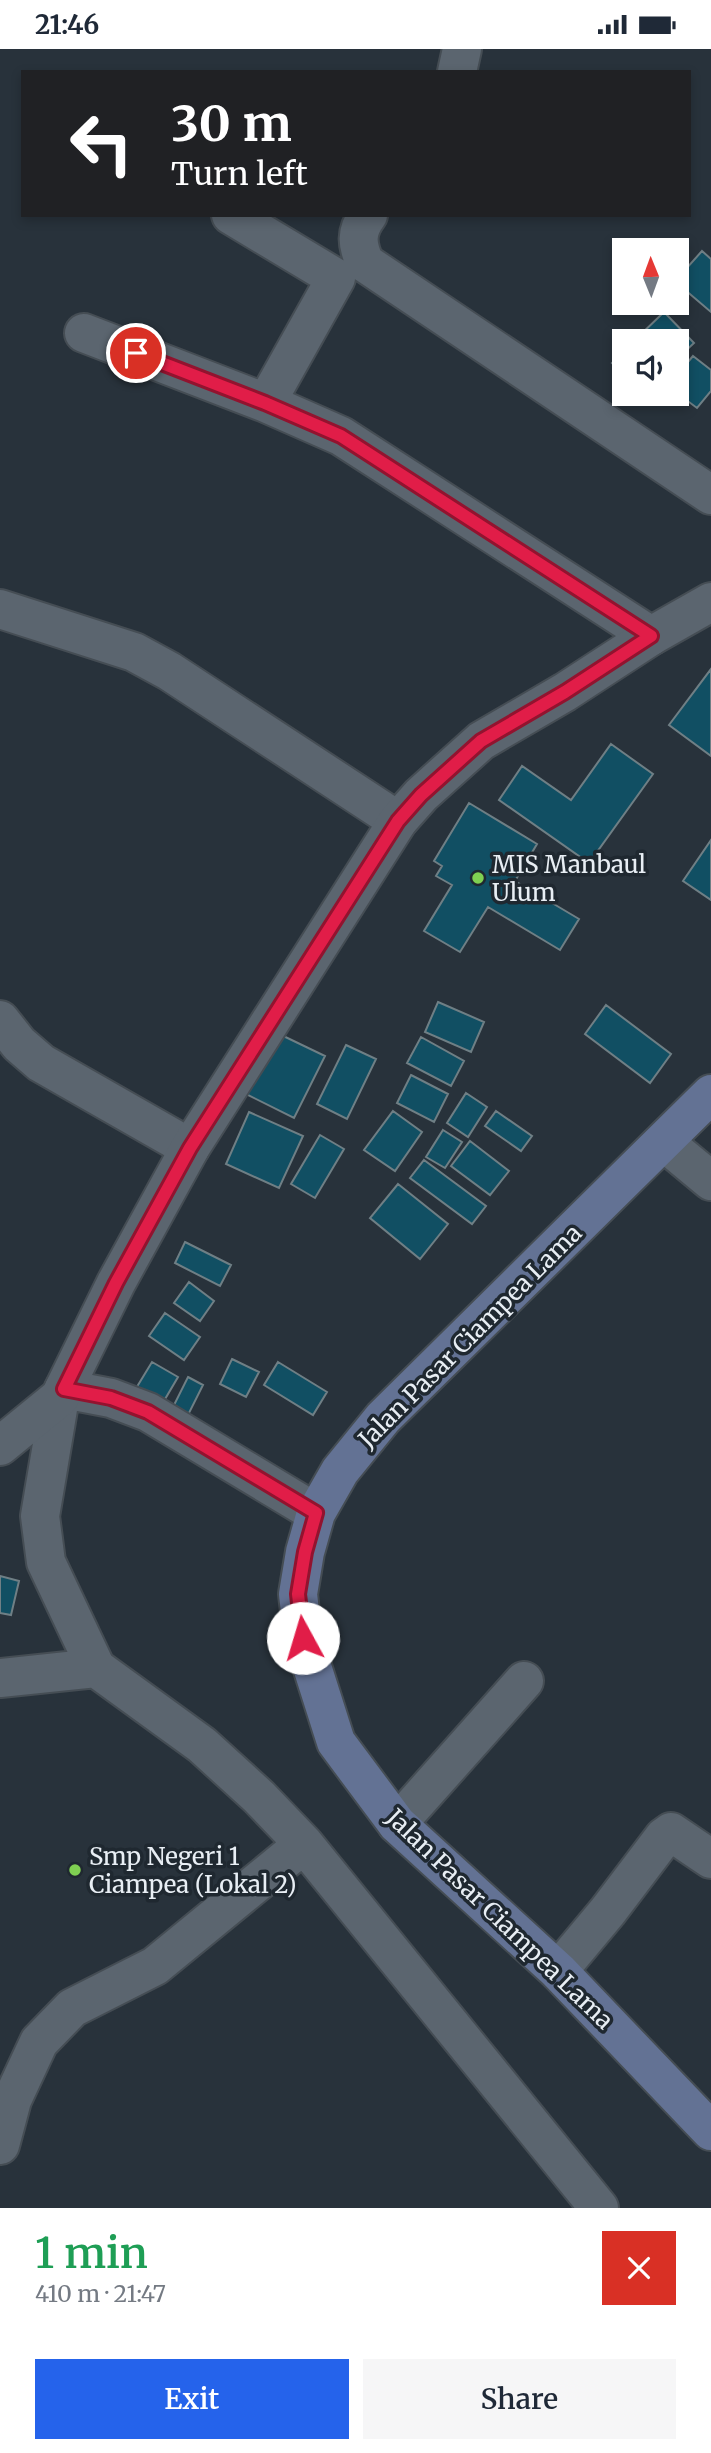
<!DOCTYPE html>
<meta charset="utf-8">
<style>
:root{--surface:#fff;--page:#f6f6f7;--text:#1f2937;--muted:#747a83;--accent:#2563eb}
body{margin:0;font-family:Merriweather,serif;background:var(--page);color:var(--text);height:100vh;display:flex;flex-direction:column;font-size:26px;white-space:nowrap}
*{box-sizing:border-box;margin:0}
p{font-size:23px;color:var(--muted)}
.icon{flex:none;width:38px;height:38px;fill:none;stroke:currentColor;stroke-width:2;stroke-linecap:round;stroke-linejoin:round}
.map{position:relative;height:2159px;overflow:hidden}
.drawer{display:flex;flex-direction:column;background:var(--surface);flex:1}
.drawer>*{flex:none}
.guide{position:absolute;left:21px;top:21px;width:670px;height:147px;border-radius:0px;box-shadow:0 4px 10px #0003;background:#202124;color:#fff;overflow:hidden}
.needle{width:46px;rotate:359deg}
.tools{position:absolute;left:612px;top:189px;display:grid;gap:14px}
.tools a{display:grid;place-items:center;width:77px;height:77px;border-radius:0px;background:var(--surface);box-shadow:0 4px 10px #0003;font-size:35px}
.pin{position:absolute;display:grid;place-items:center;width:60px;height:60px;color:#fff;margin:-30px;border:4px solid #fff;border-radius:50%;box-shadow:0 2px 7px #0007}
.me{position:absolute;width:77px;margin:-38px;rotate:354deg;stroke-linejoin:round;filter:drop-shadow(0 0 5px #0008)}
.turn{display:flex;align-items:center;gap:24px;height:147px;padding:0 35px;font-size:32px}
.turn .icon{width:91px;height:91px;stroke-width:2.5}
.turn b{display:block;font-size:49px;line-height:60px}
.round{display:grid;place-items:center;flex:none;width:74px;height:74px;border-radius:0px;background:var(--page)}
.overview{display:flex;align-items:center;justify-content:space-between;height:119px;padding:0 35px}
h1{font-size:42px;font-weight:600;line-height:52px;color:#1e9e55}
.action{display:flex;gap:14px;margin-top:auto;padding:14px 35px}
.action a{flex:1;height:80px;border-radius:0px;background:var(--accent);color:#fff;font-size:28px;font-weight:600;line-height:80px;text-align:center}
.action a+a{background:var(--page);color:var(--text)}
.status{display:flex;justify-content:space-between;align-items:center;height:49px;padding:0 35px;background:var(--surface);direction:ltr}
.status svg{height:19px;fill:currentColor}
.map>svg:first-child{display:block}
.building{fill:#114f63;stroke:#6f7f85;stroke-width:2}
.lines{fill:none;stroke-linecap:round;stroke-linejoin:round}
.minor-casing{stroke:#454d54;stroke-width:42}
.tertiary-casing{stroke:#454d54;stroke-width:42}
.secondary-casing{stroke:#454d54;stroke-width:42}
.minor{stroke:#5b656f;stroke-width:38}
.tertiary{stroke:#5b656f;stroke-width:38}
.secondary{stroke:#637294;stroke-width:38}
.route-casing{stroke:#92132f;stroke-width:18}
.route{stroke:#e11d48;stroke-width:12}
.poi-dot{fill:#7fd052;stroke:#1f2830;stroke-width:2.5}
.labels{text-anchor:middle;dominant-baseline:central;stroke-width:7;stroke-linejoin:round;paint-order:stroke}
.poi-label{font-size:24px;fill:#e8eef4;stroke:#1f2830;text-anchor:start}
.street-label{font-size:24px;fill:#e8eef4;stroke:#1f2830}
</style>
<div class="status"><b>21:46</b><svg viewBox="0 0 49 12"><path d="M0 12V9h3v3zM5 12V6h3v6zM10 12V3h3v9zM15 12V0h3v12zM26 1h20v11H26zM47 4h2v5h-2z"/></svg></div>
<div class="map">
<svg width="711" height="2159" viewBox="0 0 711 2159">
<rect width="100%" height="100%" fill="#28323b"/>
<path class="building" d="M702 202 711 210V263L677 234V230Z
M664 263 694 294 677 310V292H634Z
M625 301V328L612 314Z
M693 307 711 321V342L697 359 677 344V326Z
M711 620V707L669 676Z
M611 695 653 725 589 814 499 751 522 717 571 751Z
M469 754 537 795 515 832 579 870 560 901 488 858 460 903 424 882 452 836 436 827 442 817 434 812Z
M711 791V851L683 832Z
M438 953 484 973 471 1003 425 983Z
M606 956 671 1005 650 1034 585 985Z
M275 983 325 1007 294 1069 244 1044Z
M421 988 464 1012 451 1037 407 1014Z
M346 996 376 1010 347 1070 317 1055Z
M411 1026 448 1045 434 1073 397 1054Z
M466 1044 487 1058 468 1088 447 1074Z
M393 1062 422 1083 395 1122 364 1101Z
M496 1062 532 1087 521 1102 485 1077Z
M249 1063 303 1087 279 1139 226 1115Z
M443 1081 462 1093 445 1119 426 1108Z
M320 1086 344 1100 315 1149 291 1135Z
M470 1092 509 1122 490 1146 451 1117Z
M424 1111 486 1157 472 1175 410 1129Z
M398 1135 448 1175 420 1210 370 1169Z
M185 1193 231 1216 220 1237 175 1214Z
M189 1233 214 1252 200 1272 174 1254Z
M165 1264 200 1288 184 1311 149 1287Z
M232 1310 259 1323 246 1348 220 1335Z
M152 1313 178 1328 158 1362 132 1346Z
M278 1313 327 1343 313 1366 264 1336Z
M188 1328 203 1336 183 1376 168 1368Z
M0 1527 19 1532 11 1566 0 1564Z"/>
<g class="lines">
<defs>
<path id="minor" d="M457 23 462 0
M231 166 336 229 266 354
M368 166C355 183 357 196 365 214L711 446
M84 284 266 354 341 387 651 587
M0 560 134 603 169 622 398 772
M0 971 19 995 41 1014 190 1099
M664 1093 711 1132
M64 1340 111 1349 148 1363 316 1464
M60 1348 40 1467 46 1513 96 1619 202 1696 259 1748 304 1795 599 2159
M0 1629 96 1619
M397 1775 524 1632
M558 1922 608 1862 664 1788 671 1783 711 1810
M0 2096 12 2051 39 1993 72 1959 155 1917 304 1795"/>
<path id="tertiary" d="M0 1397 60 1348 116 1234 190 1099 398 772 421 746 481 692 565 643 651 587 711 553"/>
<path id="secondary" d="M711 1045 383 1369 340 1422 316 1464 305 1503 298 1545 303 1589 336 1693 397 1775 558 1922 711 2082"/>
</defs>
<use href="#minor" class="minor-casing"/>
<use href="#tertiary" class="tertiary-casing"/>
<use href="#secondary" class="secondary-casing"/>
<use href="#minor" class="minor"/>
<use href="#tertiary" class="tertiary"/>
<use href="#secondary" class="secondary"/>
</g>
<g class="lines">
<defs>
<path id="route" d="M136 304 265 354 341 387 651 587 565 643 481 692 421 746 398 772 190 1099 116 1234 64 1340 111 1349 148 1363 316 1464 305 1503 298 1545 303 1589"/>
</defs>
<use href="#route" class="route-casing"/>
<use href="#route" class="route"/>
</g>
<g class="poi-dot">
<circle cx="478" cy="829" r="7"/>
<circle cx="75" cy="1821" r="7"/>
</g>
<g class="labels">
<g class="poi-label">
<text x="492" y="815">MIS Manbaul<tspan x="492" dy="28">Ulum</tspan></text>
<text x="89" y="1807">Smp Negeri 1<tspan x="89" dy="28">Ciampea (Lokal 2)</tspan></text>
</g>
<g class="street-label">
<text transform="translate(470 1287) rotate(-45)">Jalan Pasar Ciampea Lama</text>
<text transform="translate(500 1870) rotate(44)">Jalan Pasar Ciampea Lama</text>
</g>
</g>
</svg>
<div class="tools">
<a><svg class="needle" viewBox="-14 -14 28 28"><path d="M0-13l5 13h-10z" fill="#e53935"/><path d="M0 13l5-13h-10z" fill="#747a83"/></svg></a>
<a><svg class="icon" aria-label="sound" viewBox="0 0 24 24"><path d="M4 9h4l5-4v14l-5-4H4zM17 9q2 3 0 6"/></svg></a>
</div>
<div class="pin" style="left:136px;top:304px;background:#d93025"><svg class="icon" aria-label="arrive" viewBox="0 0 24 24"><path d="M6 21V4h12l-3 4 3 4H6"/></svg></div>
<svg class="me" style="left:303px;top:1589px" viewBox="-20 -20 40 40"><circle r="19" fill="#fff"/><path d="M0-13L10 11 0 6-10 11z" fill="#e11d48"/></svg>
<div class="guide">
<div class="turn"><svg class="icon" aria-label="left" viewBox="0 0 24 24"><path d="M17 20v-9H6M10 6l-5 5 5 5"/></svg><div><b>30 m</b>Turn left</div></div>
</div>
</div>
<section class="drawer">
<div class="overview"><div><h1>1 min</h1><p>410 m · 21:47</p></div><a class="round" style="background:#d93025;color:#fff"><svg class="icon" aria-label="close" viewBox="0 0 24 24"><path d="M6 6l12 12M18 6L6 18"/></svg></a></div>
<div class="action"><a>Exit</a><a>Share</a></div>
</section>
